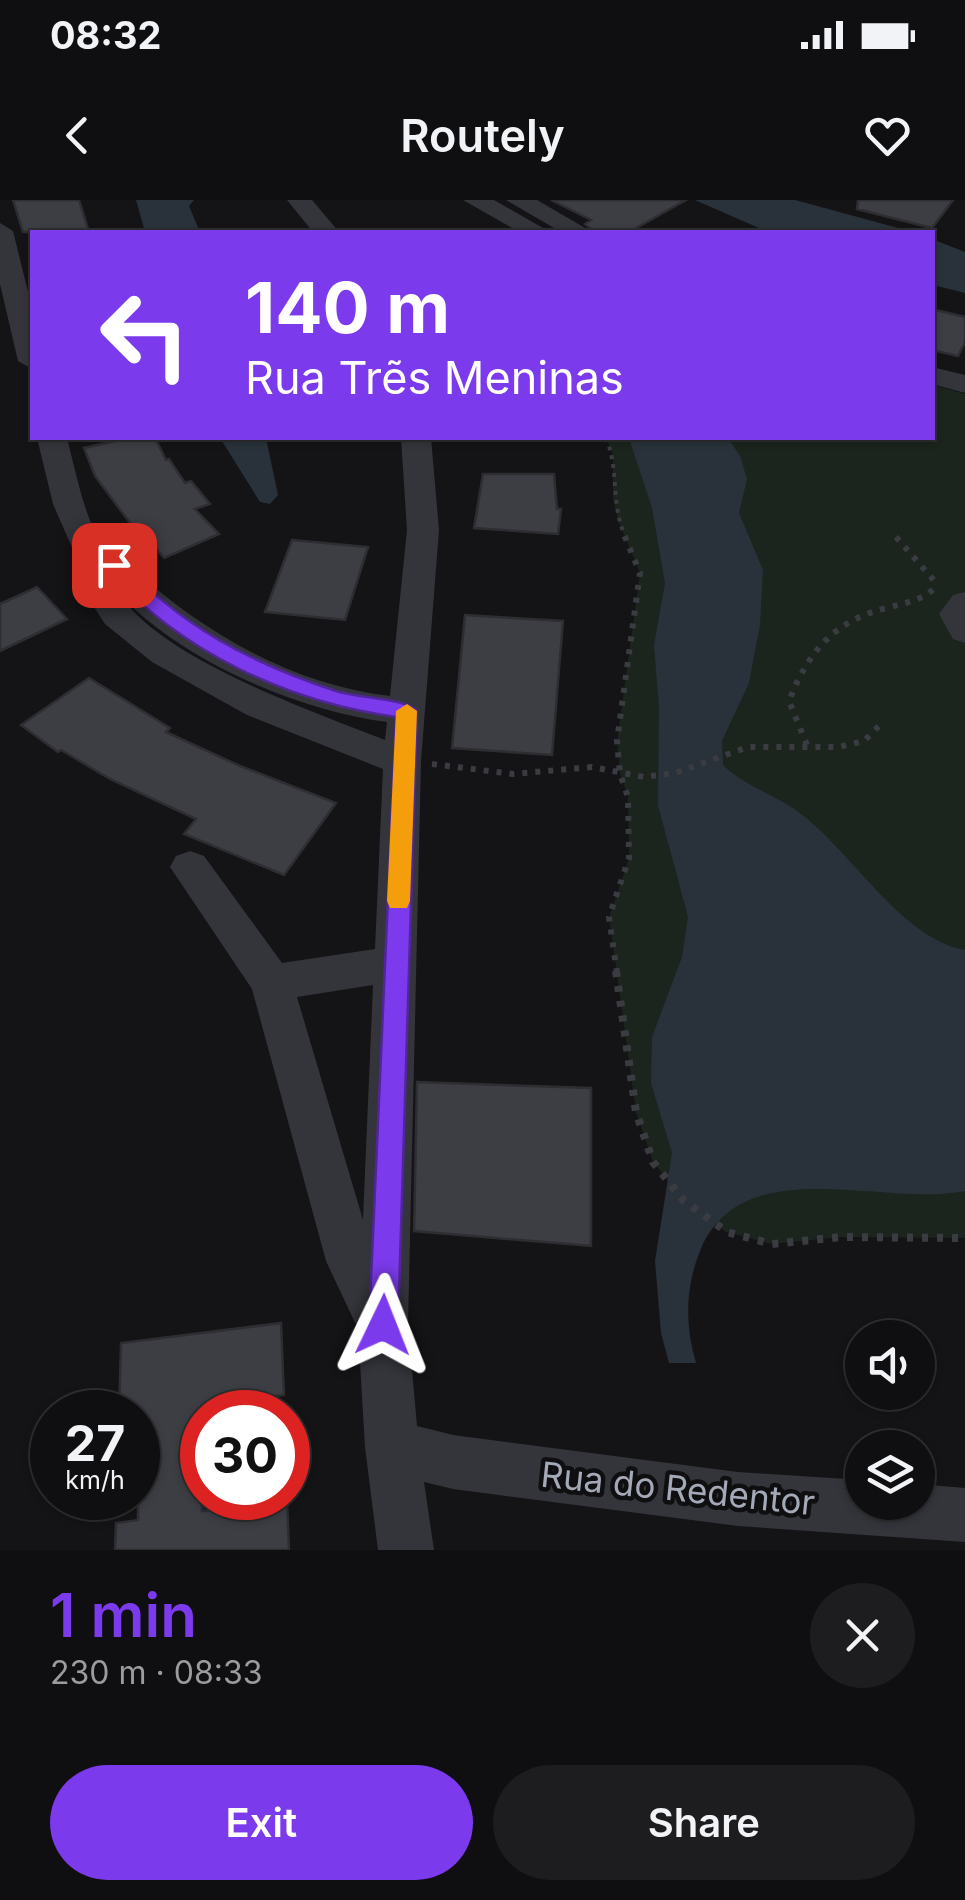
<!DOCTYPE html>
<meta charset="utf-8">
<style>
:root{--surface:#0f0e10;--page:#1d1c1e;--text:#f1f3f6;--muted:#9b9c9f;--line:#2f2e30;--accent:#7c3aed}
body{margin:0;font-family:Inter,sans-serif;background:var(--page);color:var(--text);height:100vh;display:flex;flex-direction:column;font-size:38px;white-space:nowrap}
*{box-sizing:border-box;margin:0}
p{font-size:32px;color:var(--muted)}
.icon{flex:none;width:55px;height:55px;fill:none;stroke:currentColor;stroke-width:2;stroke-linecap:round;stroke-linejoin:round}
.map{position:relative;height:1350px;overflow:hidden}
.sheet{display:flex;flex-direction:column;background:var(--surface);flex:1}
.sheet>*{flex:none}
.guide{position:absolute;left:30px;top:30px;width:905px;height:210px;border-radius:0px;box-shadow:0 2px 8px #0004,0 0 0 2px var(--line);background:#7c3aed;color:#fff;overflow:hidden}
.tools{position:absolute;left:845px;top:1120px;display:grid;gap:20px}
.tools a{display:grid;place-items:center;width:90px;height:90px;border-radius:50%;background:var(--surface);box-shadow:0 2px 8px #0004,0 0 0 2px var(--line);font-size:50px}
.speed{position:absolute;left:30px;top:1190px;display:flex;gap:20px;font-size:50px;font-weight:700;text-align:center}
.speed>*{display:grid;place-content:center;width:130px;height:130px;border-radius:50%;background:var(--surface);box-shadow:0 2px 8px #0004,0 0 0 2px var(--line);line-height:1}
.speed small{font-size:25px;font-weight:400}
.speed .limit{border:15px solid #d22;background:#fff;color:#111}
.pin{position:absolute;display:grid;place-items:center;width:85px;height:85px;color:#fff;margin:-42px;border-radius:20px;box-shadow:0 5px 15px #0006}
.me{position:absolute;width:110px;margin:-55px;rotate:2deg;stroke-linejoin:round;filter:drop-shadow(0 0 8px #0008)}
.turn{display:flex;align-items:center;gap:35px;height:210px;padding:0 50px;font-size:45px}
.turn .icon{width:130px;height:130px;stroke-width:2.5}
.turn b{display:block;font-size:70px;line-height:85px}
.round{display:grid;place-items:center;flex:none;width:105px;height:105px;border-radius:52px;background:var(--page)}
.overview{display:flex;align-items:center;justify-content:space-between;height:170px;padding:0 50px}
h1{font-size:60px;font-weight:600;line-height:75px;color:var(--accent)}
.cta{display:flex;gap:20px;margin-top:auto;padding:20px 50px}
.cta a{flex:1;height:115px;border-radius:60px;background:var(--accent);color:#fff;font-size:40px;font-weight:600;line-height:115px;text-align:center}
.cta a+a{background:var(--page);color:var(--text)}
.status{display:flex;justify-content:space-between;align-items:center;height:70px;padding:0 50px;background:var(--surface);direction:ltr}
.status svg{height:28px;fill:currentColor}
header{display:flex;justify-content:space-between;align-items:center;height:130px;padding:0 50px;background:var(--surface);font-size:45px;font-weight:600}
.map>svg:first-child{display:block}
.green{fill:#1b241d}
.water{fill:#29323a}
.building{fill:#3d3e43;stroke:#2d2d32;stroke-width:2.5}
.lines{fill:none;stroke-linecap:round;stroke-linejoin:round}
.path-far2{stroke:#3a3c42;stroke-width:4;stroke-dasharray:4 5;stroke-linecap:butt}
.path-far1{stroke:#3a3c42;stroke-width:6;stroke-dasharray:5 8;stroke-linecap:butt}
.path{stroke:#3a3c42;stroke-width:8;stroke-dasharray:6 9;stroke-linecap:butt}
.minor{fill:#34353b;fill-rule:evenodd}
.route{fill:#7c3aed;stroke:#51269a;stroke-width:2.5}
.slow{fill:#f59e0b}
.labels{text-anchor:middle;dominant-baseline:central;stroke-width:9;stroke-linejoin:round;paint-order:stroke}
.near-street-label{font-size:35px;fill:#a4a9b7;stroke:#0f0f11}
</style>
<div class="status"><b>08:32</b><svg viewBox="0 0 49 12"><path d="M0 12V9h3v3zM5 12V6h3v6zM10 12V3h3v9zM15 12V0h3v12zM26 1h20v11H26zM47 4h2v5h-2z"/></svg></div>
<header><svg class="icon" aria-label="back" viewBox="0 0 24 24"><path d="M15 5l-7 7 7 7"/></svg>Routely<svg class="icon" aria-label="heart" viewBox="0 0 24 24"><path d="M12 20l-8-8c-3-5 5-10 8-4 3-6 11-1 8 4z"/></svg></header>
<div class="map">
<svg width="965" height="1350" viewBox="0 0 965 1350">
<rect width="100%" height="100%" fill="#141316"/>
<path class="green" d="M933 185 965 194V1038L841 1037 772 1044 726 1032 684 1001 653 962 636 912 609 717 629 658 628 597 620 574 617 541 640 373 618 320 613 298V255L606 238H932Z"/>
<path class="water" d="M136 0H194L189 6 200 32H145Z
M695 0H795L913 32H768Z
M932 39 965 52V93L933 85Z
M220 238H266L278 295 270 304 260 302Z
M629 238H728L740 256 747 279 739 313 763 370 760 425 749 483 722 541 723 565C745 587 777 595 801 614 852 652 902 739 965 750V991C883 1008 741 949 700 1051 685 1088 685 1126 696 1163H669L661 1133 655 1061 672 953 651 883 652 837 682 757 688 717 658 605 659 507 654 445 665 383 652 308Z"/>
<path class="building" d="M13 0H79L89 32H23Z
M551 0H686L629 32H595L585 24 591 20Z
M858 0H953L932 28 857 9Z
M932 109 965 117V142L958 156 932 150Z
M128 238H155L166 260 169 259 185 283 191 281 210 304 195 309 219 334 164 358 139 330 136 331 95 276 84 248Z
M483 274H554L557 309H561L558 334 474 328Z
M292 340 368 347 345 420 265 412Z
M37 387 67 419 0 451V404Z
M465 415 563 421 552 555 452 548Z
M89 478 170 528 166 532 240 566 336 603 284 675 184 634 196 619 110 579 61 550 58 552 21 525Z
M417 882 591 888V1046L414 1031Z
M281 1123 284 1195 202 1205V1311L287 1300 289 1350H115L116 1323 138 1320V1212H119L121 1143Z"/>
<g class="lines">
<path class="path-far2" d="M606 238C619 269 611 302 624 334"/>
<path class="path-far1" d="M896 337 938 385
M807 545 789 501C808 452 834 421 886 408 905 403 921 401 936 387
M432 564 513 574 592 567 644 577 675 573 748 547H839L864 541 881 524
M617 773 609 717 629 658 628 597 620 574 617 541 640 373 623 332"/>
<path class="path" d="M616 771 636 912 653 962 684 1001 727 1032 772 1044 841 1037 965 1038"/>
<path class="minor" d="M287 0H312L339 32H313Z
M463 0H494L550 32H519Z
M506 0H537L592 32H561Z
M0 23 13 31 32 108V169L18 161 0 84Z
M932 167 965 175V193L932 184Z
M37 238H67C74 264 86 326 104 346 110 353 121 357 128 364 200 431 290 484 390 496L407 330 401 238H431L439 330 421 561 408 1125 417 1226 453 1235 738 1272 862 1280V1302H918V1284L965 1288V1342L738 1326 453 1289 424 1282 434 1350H378L365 1247 358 1129 326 1061 252 789 170 667 176 656 190 651 204 656 282 763 375 749 383 569 247 515 152 462 105 424 74 376V352L53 304ZM122 397C185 462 299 511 387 522L385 540C316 513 163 459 122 397ZM373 785 363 1020 297 797Z
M965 392V443L953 439 939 414 953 395Z"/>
</g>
<path class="route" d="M114 359 121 360C178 426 254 464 336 491 356 498 406 498 417 511L398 1125 393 1135 383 1140 373 1135 369 1125 396 517C288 502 180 452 107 369L105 365Z"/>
<path class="slow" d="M407 504 417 511 410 701 407 708H390L387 701 396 511Z"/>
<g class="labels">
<g class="near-street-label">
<text transform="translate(678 1288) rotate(6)">Rua do Redentor</text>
</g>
</g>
</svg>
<div class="tools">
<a><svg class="icon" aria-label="sound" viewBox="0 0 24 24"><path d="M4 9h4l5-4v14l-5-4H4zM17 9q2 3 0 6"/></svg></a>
<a><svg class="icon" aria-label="layers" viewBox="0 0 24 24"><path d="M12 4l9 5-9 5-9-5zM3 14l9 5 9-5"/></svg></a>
</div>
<div class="speed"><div>27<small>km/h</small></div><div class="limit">30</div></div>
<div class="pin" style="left:114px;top:365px;background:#d93025"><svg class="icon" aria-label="arrive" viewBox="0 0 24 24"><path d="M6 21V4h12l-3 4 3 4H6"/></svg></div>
<svg class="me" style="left:383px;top:1125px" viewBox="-20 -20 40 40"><path d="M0-17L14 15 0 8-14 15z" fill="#7c3aed" stroke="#fff" stroke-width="4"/></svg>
<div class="guide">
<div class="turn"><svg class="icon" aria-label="left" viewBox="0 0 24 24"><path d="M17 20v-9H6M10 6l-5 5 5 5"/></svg><div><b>140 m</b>Rua Trẽs Meninas</div></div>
</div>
</div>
<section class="sheet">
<div class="overview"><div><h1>1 min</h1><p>230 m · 08:33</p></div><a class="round"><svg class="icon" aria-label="close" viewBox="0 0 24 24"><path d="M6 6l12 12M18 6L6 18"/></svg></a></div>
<div class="cta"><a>Exit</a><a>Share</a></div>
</section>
